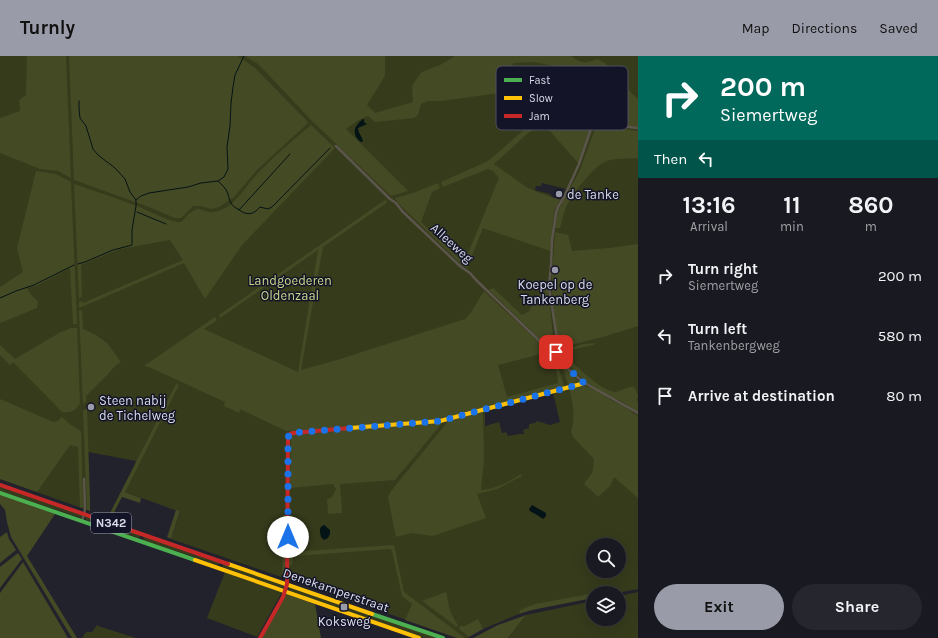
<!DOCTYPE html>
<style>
:root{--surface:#191a21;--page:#26272e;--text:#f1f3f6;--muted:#9fa1a5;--line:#37383f;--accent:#999ba8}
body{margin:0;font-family:Karla,sans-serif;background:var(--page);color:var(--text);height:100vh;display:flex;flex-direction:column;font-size:15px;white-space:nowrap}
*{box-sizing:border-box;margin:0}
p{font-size:13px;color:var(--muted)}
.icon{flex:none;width:22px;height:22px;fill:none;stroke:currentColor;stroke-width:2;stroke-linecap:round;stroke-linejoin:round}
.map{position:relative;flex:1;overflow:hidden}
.side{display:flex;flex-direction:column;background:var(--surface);width:300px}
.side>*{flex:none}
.banner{background:#00695c;color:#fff;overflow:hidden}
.controls{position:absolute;left:586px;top:482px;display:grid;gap:8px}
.controls a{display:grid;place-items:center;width:40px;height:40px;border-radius:50%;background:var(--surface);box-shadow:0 4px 16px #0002,0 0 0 1px var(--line);font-size:20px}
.pin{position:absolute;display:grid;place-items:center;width:34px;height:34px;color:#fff;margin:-17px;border-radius:8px;box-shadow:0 2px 6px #0006}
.me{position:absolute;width:44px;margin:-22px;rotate:0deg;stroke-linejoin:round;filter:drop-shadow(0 0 3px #0008)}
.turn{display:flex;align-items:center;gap:14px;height:84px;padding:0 16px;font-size:18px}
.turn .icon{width:52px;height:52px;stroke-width:2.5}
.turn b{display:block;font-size:28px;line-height:34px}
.then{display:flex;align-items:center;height:38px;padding:0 16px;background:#0003;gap:8px;font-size:15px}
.eta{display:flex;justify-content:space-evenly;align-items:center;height:68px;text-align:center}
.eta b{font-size:24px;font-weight:700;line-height:28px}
.button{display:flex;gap:8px;margin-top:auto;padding:8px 16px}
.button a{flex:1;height:46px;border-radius:24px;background:var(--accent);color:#111;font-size:16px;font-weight:700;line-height:46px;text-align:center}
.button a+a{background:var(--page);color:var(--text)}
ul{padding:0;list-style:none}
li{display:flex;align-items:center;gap:12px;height:60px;padding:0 16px}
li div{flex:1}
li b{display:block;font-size:15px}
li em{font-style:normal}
header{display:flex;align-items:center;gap:24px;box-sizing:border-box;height:56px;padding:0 20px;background:var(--accent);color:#111}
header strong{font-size:19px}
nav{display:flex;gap:22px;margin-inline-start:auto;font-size:14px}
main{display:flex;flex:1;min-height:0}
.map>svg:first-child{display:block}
.green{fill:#363b1c;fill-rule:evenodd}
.forest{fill:#444a24}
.water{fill:#041315}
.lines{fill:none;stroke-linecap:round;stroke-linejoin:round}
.stream{stroke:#041315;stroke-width:1}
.street{stroke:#5b554c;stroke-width:2.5}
.fast{stroke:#4caf50;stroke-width:4}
.slow{stroke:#ffc107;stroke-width:4}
.jam{stroke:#c62828;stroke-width:4}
.route{stroke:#1a73e8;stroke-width:7;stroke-dasharray:0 12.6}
.poi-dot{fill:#999ba8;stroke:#131427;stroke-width:1.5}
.labels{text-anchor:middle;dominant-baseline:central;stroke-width:3;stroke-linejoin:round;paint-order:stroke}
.shield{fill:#131427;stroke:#9ea0b0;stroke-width:1}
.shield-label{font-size:12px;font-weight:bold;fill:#dadcea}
.poi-label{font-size:13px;fill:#dadcea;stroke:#131427;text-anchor:start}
.street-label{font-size:13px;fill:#dadcea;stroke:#131427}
.park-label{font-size:13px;fill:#c9d78d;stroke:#131427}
.key{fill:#131427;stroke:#4f5062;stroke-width:1}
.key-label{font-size:11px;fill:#dadcea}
</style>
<header>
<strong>Turnly</strong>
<nav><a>Map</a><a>Directions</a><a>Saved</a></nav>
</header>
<main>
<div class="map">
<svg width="638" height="582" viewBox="0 0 638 582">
<rect width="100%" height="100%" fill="#21222c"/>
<path class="green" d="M0 0H638V533L617 537H593V540L520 556 519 558 483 573 469 580 468 582H459L171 483 180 456 125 436 136 405 88 396 90 455 0 423ZM542 127 566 133 561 143 553 142 550 138 535 134 536 130H541ZM553 337 560 366 550 369 537 365 535 367 529 368V372L523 374 524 378H519L508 380 506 376 502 377 499 366 485 370V356ZM593 489H619V515H593Z
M0 431 82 459 81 462 0 435Z
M86 460 140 479V481L139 482 87 464 85 463Z
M144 480 220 507 218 509 143 484Z
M223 508 284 529 285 531 283 532 276 530 223 511Z
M225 516 282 536 257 581 207 562Z
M290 531 439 582H423L289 535V532Z
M638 536V582H508L526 559 593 545V563H619V540Z
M97 569 98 570 136 582H82L86 576H92Z"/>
<path class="forest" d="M27 0H66L71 122 58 115 40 113 0 97V62L20 55 19 44 26 39Z
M69 0H238L255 12 307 65 308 67 257 114 234 141 219 151 211 153 201 150H193L181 162H175L149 151 74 124Z
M245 0H385V20L367 49 375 57 413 46 412 31 413 28 421 17 424 15 440 9 455 0H571C580 7 586 8 597 3L605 7 626 32 638 43V71L600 67 609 31 607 24 603 20 534 6 513 7 507 36 441 45H428L421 48 418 59 414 62 375 66 368 60 360 63 346 73 408 135 391 140 310 63 263 13 258 8Z
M551 66H559L591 70 579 108 550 75C543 71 535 73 528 77L494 108 526 131 537 136 560 144 554 156 550 195 483 172 467 212 463 210 402 151 395 143V142L413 137 438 127 440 132 432 136 421 166 464 207 499 122 493 115 488 113 443 131 441 126 486 106 493 101 527 71 541 67Z
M311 69 335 92 242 189 205 243 184 207 79 252V246L82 245 83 247 183 204 170 184 120 193 81 209 82 241 79 242 74 128C95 135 116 142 137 150 148 154 170 167 181 166 186 162 189 156 195 154 200 151 204 155 209 156 216 157 225 153 230 149 240 141 247 129 256 119 273 101 292 85 311 69Z
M596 70 638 75V102C628 103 616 102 607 105 594 109 572 139 566 151 563 158 562 165 560 172H555L557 160 559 153 580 114Z
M36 115 56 118 71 126 77 268H73L70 212 36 230 27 232 32 240 38 245 37 252 0 267V231L23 216 17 192Z
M385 144 387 146 385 148 323 191 301 314 337 304 465 263 470 258 484 235 549 296 498 309 507 341 558 327V322L551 298 556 303 564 330 480 353 439 363 322 373 286 375 240 353 239 357 224 350 225 346 149 311 144 310 215 261 217 264 204 273 298 316 318 194 220 262 219 259Z
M555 176 568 179 569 182 572 195 609 192 638 188V270L606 280 563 291 557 288 552 235V220Z
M548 230 554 291 553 293H550L489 234 493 232 522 259 528 256 537 242Z
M81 254 82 255 83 273 96 279 107 287 121 306 116 309 108 318 86 340V345L83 348 79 255Z
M71 272H77L80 347C76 355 71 357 62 356L13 306 10 309 0 299V289L15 303 59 277Z
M596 287 594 289C585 291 571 292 566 300 576 310 602 336 616 336 623 335 627 330 634 331 637 335 638 338 638 343H636L638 346V356L621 345 608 340 596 332 587 327 561 303 559 298 557 292 561 294H564L583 288Z
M562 309 579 326 568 328Z
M176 328 179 329 125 436 141 442 140 447 122 441 111 462 108 461Z
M583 329 596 334 611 344 623 350 638 360V442L614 421 610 430 598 441 584 428 592 417 593 414 594 403 573 381 571 376C576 361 573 347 569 332Z
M0 343 53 366 58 365 62 361 71 369 81 375 83 452 80 451 78 391 70 389 37 436 0 423Z
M87 352 90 444V455L87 454 83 355Z
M483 356 484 403 481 434C495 433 509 426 521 418L522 420 497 433 477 438 486 462 433 480 412 477 396 481 388 441 391 435 449 364Z
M443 366 395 424 340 428 342 457 328 458 327 443 332 441 336 433 333 428 290 432 291 380 293 378Z
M0 438 55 458 27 500 77 582H72L11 481 7 466 5 454 0 448Z
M176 454 180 455 171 483 167 481Z
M283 459H287L285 522 282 521Z
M7 476 9 483 16 494 0 507V481Z
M394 489 404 536 465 582H457L405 564 412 548 402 540 392 495 390 493 296 500 293 501 292 509H289V496Z
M18 497 22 503 0 532V511Z
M23 506 68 582H0V537Z
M446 536C448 540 447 545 449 550 450 557 454 563 458 569L457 571 422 545Z
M286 538H287L315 548 321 582H261Z
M590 538 592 539 593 542 532 554 519 558 520 554 535 548Z
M526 559 508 582H473L498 569Z
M478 563 483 573 469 581 459 573 460 570H465Z"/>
<path class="water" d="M363 63H364V66L367 68 358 72C358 77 362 80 363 85L361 86C355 82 352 74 358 68 359 66 361 65 363 63Z
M532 449 546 457V460L543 463 537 459 530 455 529 453Z
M324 469 330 474V478L328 482 324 484 321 481C320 476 318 471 324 469Z"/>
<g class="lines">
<path class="stream" d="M218 125 224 121 228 113 227 91 230 70 231 47 233 31 235 19 244 0
M136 144 141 140 149 137 188 131 201 127 218 125C222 129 226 132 228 138 229 141 229 144 231 147 232 149 235 152 238 153 247 160 253 159 260 151L268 153 272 151 330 92
M239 154 290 98
M137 156 166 168
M78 208 85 206 113 194 132 189V174L136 150V144L130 136 125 123 115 112 98 99 93 93 86 70 80 62 79 53V45
M0 242 16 235 34 229 74 209"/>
<path class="street" d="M336 90 390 143 396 147 402 155 461 211 470 217 476 224 551 296 552 298 554 297
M554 297 556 295 558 289 550 238 549 230 551 209 552 184 556 157 558 151 564 141 579 108 593 67 638 72
M554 297 555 300 560 306 583 326 638 357
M82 465 84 458 85 453 84 423"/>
<path class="fast" d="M0 437 195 504
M372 558 443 582"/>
<path class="slow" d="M350 372 440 365 581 328 583 326
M195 504 419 582
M228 508 372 558"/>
<path class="jam" d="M0 429 228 508
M260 582 283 541 287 528 288 382 290 378 293 377 350 372"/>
</g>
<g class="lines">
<path class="route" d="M288 481V382L289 379 291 377 440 365 581 328 583 326 556 302 554 297 556 296"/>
</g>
<g class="poi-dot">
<circle cx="559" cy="138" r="4"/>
<circle cx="555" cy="214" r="4"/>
<circle cx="91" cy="351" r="4"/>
<rect x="340" y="547" width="8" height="8" rx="2"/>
</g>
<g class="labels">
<rect class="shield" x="91" y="457" width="40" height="20" rx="3"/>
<g class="shield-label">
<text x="111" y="467">N342</text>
</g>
<g class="poi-label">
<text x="567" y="138">de Tanke</text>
<text x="555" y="228" text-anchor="middle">Koepel op de<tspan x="555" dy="15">Tankenberg</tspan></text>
<text x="99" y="344">Steen nabij<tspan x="99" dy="15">de Tichelweg</tspan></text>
<text x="344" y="565" text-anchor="middle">Koksweg</text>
</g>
<g class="street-label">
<text transform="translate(452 187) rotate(42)">Alleeweg</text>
<text transform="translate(336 534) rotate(19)">Denekamperstraat</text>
</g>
<g class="park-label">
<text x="290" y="224">Landgoederen<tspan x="290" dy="15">Oldenzaal</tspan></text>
</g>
</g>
<rect x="496" y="10" width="132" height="64" rx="6" class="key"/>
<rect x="504" y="22" width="18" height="4" fill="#4caf50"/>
<rect x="504" y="40" width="18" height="4" fill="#ffc107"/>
<rect x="504" y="58" width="18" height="4" fill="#c62828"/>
<g class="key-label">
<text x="529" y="28">Fast</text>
<text x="529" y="46">Slow</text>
<text x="529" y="64">Jam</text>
</g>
</svg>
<div class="controls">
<a><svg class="icon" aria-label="search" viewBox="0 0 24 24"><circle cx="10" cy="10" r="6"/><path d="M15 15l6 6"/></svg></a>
<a><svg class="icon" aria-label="layers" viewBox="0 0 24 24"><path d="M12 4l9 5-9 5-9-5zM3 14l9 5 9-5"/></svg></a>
</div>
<div class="pin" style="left:556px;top:296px;background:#d93025"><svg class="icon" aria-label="arrive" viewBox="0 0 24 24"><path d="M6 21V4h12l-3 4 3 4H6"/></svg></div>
<svg class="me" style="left:288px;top:481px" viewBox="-20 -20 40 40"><circle r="19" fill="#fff"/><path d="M0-13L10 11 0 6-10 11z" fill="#1a73e8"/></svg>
</div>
<section class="side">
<div class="banner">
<div class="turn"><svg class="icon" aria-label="right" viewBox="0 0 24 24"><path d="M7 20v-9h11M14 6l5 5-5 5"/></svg><div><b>200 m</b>Siemertweg</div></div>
<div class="then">Then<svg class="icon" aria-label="left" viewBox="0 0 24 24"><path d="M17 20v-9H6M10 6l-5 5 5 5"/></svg></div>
</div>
<div class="eta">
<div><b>13:16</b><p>Arrival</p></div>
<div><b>11</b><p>min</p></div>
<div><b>860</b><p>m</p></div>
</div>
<ul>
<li><svg class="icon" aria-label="right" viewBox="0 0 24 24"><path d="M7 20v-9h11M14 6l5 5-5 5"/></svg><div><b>Turn right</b><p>Siemertweg</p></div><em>200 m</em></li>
<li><svg class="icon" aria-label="left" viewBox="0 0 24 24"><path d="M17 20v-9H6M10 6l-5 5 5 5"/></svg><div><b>Turn left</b><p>Tankenbergweg</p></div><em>580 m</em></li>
<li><svg class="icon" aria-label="arrive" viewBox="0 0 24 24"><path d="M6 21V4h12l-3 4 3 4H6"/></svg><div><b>Arrive at destination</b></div><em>80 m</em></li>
</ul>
<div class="button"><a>Exit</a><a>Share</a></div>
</section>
</main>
